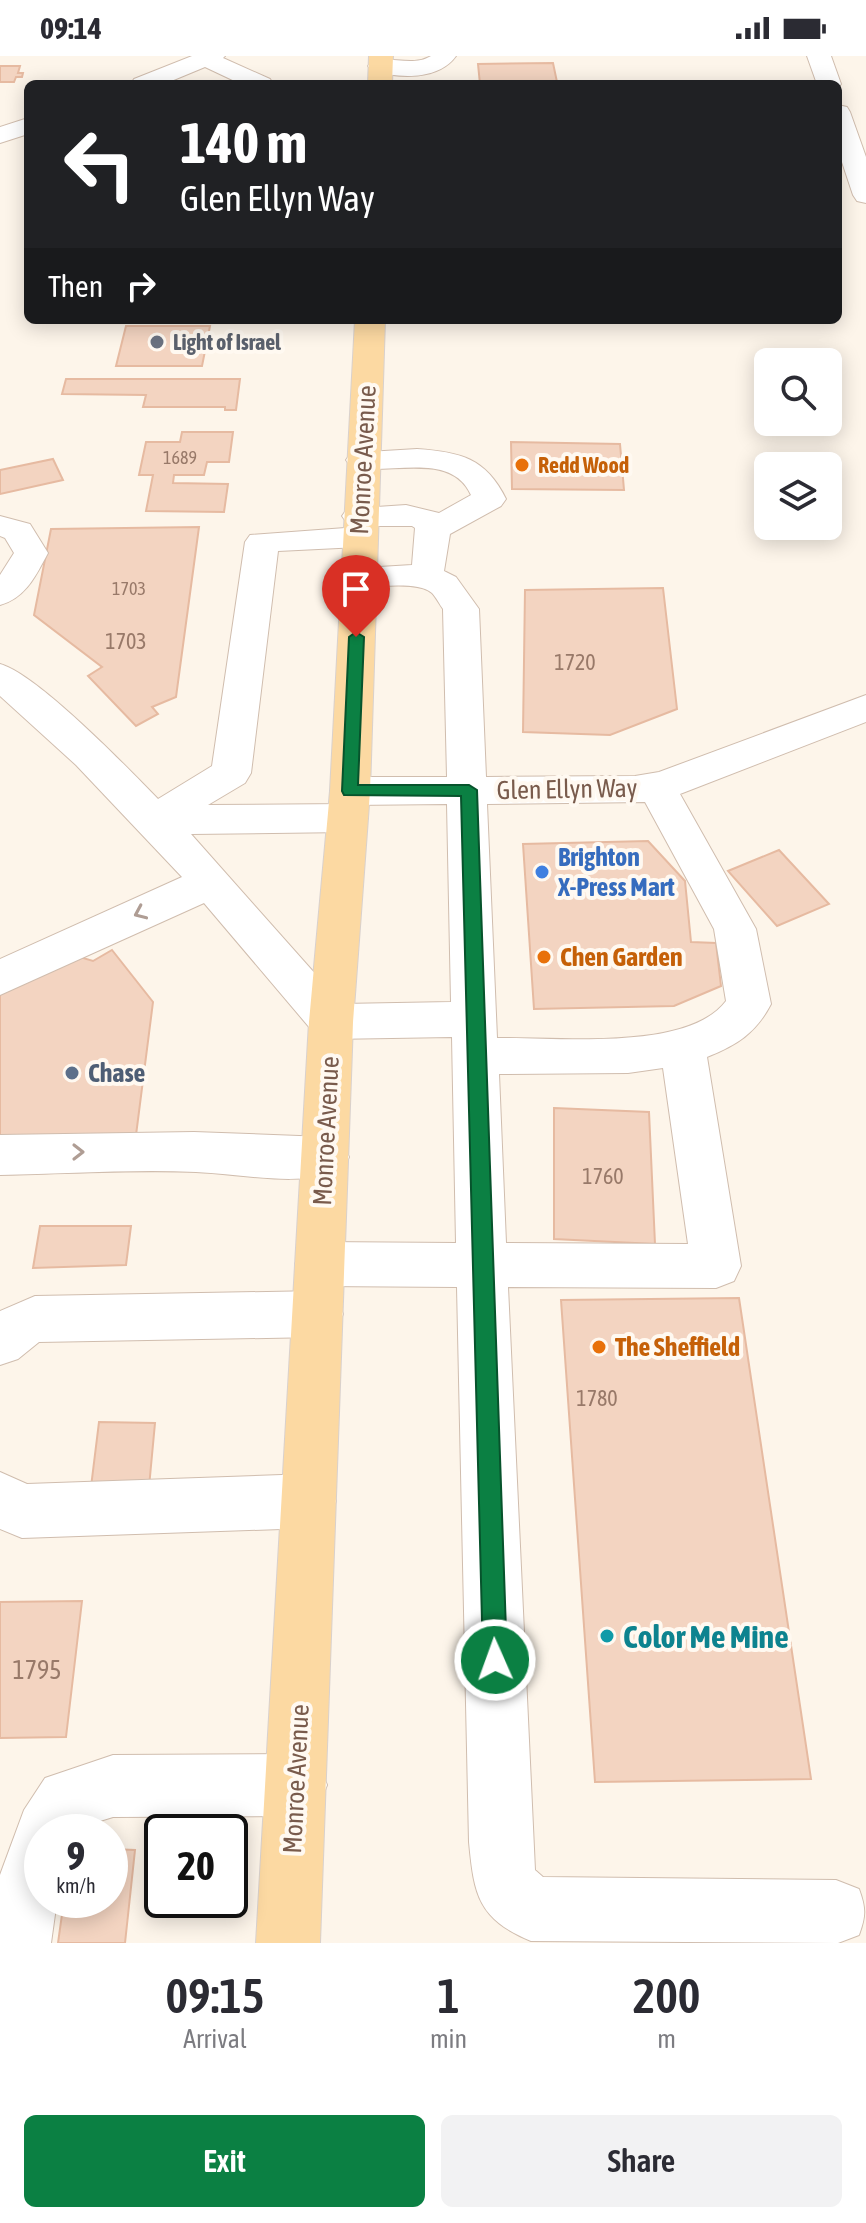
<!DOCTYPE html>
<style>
:root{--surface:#fff;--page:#f2f2f3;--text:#2b2b33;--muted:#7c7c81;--accent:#0b8043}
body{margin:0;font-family:"Asap Condensed",sans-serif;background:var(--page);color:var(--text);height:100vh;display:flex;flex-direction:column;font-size:30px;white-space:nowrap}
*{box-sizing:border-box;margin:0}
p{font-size:26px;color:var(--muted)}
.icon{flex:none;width:44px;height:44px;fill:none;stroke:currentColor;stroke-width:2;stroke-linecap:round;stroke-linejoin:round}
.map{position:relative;height:1887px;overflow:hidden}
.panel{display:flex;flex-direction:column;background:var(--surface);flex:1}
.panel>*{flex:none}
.hud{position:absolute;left:24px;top:24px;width:818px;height:244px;border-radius:12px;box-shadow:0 4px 20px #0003;background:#202124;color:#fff;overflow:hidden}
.controls{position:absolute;left:754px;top:292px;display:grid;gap:16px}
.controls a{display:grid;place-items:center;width:88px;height:88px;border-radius:12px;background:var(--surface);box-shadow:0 4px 20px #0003;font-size:40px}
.speed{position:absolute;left:24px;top:1758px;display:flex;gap:16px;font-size:40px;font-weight:700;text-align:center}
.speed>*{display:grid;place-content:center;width:104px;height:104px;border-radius:50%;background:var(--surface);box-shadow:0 4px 20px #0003;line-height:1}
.speed small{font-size:20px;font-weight:400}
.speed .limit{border:4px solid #111;border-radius:12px;background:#fff;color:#111}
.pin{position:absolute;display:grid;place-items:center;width:68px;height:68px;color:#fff;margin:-82px -34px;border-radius:50% 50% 50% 0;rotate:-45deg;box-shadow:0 0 8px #0007}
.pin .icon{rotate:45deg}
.me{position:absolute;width:88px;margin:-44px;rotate:358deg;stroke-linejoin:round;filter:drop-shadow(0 0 6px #0008)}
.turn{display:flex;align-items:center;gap:28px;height:168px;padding:0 24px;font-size:36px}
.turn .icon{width:104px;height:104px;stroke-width:2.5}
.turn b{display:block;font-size:56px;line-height:68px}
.then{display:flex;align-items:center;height:76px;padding:0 24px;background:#0003;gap:16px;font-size:30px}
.eta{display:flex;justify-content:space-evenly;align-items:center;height:136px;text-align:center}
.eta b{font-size:48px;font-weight:600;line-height:56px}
.primary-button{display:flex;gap:16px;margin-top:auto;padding:16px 24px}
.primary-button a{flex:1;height:92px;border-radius:12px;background:var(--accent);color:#fff;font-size:32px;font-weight:600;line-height:92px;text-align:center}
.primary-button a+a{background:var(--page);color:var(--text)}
.status{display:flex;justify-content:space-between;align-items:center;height:56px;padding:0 40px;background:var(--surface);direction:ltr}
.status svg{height:22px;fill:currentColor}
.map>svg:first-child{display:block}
.building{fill:#f3d4c1;stroke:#e6baa1;stroke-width:2}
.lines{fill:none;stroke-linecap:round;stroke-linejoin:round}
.minor-casing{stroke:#d0bdae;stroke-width:2}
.major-casing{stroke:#d9d1cd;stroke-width:2}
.minor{fill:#fff;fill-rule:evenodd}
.major{fill:#fcd9a2;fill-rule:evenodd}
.oneway{stroke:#af9d94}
.route{fill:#0b8043;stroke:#07532c;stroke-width:2}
.worship-dot{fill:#6b7280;stroke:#fff9f1;stroke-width:3}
.food-dot{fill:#e8710a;stroke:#fff9f1;stroke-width:3}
.shop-dot{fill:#3f7fe0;stroke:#fff9f1;stroke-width:3}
.service-dot{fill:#5c6f8a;stroke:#fff9f1;stroke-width:3}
.culture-dot{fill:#0f9aa8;stroke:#fff9f1;stroke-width:3}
.labels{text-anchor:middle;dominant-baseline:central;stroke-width:8;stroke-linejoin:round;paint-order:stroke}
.far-number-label{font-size:18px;fill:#987969}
.far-worship-label{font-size:22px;font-weight:bold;fill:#5b616d;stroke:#fff9f1;text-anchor:start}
.far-food-label{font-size:22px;font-weight:bold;fill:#c56008;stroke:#fff9f1;text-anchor:start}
.number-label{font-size:22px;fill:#987969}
.street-label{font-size:26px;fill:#795b4c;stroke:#fff9f1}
.shop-label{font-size:26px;font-weight:bold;fill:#366cbe;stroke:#fff9f1;text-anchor:start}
.food-label{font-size:26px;font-weight:bold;fill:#c56008;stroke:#fff9f1;text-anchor:start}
.service-label{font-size:26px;font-weight:bold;fill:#4e5e75;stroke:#fff9f1;text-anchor:start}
.near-number-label{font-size:26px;fill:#987969}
.near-culture-label{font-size:32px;font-weight:bold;fill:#0d838f;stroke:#fff9f1;text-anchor:start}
</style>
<div class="status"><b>09:14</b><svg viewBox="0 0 49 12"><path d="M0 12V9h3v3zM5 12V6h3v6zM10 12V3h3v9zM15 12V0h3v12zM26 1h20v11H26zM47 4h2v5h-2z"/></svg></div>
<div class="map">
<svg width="866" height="1887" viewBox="0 0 866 1887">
<rect width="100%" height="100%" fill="#fdf5ea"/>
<path class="building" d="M553 7 557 26 480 28 478 8Z
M0 10H20L18 17H23L22 21H16L14 26H0Z
M126 270H210L202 310H116Z
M66 323H240L236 354H225V351H143L146 339 62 338Z
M182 376H233L229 406H207L204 419H174L173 427 228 428 224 456 146 455 153 419H139L146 386H180Z
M511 386 620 388 624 434 512 433Z
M53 403 63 424 0 438V414Z
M199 471 176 641 152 651 158 658 136 670 88 620 102 611 34 559 51 473Z
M663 532 677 653 610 679 523 676 525 534Z
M648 785 685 825 691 886 716 887 721 930 674 950 534 953 523 788Z
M779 794 829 848 777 870 728 815Z
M112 894 153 946 135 1087H0V932L70 898 93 905Z
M554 1052 649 1056 655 1188 554 1183Z
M40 1170H131L126 1209 33 1212Z
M739 1242 811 1723 595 1726 561 1244Z
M99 1366 155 1367 149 1431H91Z
M82 1545 66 1681 0 1682V1546Z
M110 1793 135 1794 125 1887H58L64 1844H110Z"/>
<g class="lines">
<defs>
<path id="minor" d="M192 0H225L223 2 270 23 273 28H241L205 11 164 28H131L134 23Z
M431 0H456C438 25 399 22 372 15L368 10 372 5C391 0 413 11 431 0Z
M807 0H831L841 28 838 32V28H817Z
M838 49 847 51 850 56 866 101V147L857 145 853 139 838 94Z
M28 62V78L0 87V71Z
M417 393C460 396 486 402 506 443L501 450 450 478 444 515 456 521 479 553 486 721 635 720 659 716 866 639V666L680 738 756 873 771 948C756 977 737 989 707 1001L741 1210 734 1225 716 1232 508 1231 535 1814 543 1821 836 1824 859 1833C866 1852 866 1860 859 1879L838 1887 531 1885C478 1863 474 1839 469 1786L457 1231 320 1230 302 1223 295 1208 302 1193 320 1186 456 1187 452 981 331 983 315 978 204 847 0 939V903L182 821 76 709 0 640V608C37 618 128 712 158 743L212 710 245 486 250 479 359 471 371 474 376 481 371 488 359 491 278 495 251 717 245 727 208 749 347 748 336 745 330 735 336 725 350 721H447L443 553C440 549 436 541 432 537 416 523 369 534 347 529L342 521 347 513 412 509 415 472 412 470H359L347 467 342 460 347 453 406 449 439 457 471 439C451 394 388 420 351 411L346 404 351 397ZM645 746 714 873 726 945C688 996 556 981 497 982L487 748ZM447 748 451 946 342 948 191 778 348 776 362 772 368 762 362 752 351 749ZM663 1012 688 1188 506 1187 499 1018 628 1017Z
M0 460 30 468 48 497C36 519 26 542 0 549V519L14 497 5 482 0 480Z
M194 1076 325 1081 342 1087 349 1101 342 1115C297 1131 243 1118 196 1116 131 1113 65 1118 0 1119V1079Z
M318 1235 336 1242 343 1258 336 1274 318 1281 39 1286 18 1303 0 1309V1255L35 1240Z
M0 1416 27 1428 309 1418 328 1426 336 1445 328 1464 309 1472 22 1482 0 1473Z
M296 1698 318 1707 327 1729 318 1751 296 1760 113 1761 87 1769 82 1776H42V1844H57L51 1887H0V1819L24 1754 45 1722 113 1699Z"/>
<path id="major" d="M369 0H393L392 28H368Z
M355 264H385L370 735 353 966 320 1887H256L309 966 330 735Z"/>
</defs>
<use href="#minor" class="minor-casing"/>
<use href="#major" class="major-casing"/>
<use href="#minor" class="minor"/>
<use href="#major" class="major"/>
</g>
<defs><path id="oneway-chevron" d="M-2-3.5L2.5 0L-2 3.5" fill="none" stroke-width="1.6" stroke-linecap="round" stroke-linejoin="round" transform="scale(2)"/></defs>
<g class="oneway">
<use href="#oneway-chevron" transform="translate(140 857) rotate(156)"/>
<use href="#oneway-chevron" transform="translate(78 1096)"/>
</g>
<path class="route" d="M356 576 364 581 358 729H469L477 734 507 1604 504 1612 495 1616 486 1612 483 1604 461 740 344 739 342 735 349 581Z"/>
<circle class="worship-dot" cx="157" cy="286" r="8"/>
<g class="food-dot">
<circle cx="522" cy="409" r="8"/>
<circle cx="544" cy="901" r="8"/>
<circle cx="599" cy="1291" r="8"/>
</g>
<circle class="shop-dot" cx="542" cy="816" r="8"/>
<circle class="service-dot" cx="72" cy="1017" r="8"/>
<circle class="culture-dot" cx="607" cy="1580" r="8"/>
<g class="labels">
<g class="far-number-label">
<text x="180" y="401">1689</text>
<text x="129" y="532">1703</text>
</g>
<g class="far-worship-label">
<text x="173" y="286">Light of Israel</text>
</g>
<g class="far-food-label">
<text x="538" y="409">Redd Wood</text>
</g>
<g class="number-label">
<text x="126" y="585">1703</text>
<text x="575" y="606">1720</text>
<text x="603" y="1120">1760</text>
<text x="597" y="1342">1780</text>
</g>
<g class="street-label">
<text transform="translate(363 404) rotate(-87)">Monroe Avenue</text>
<text transform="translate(567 733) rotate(-1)">Glen Ellyn Way</text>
<text transform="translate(326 1075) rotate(-87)">Monroe Avenue</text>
<text transform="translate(296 1723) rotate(-87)">Monroe Avenue</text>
</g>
<g class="shop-label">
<text x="558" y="801">Brighton<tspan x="558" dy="30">X-Press Mart</tspan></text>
</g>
<g class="food-label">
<text x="560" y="901">Chen Garden</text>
<text x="615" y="1291">The Sheffield</text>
</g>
<g class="service-label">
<text x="88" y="1017">Chase</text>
</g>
<g class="near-number-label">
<text x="37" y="1614">1795</text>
</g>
<g class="near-culture-label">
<text x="623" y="1580">Color Me Mine</text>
</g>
</g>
</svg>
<div class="controls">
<a><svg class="icon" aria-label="search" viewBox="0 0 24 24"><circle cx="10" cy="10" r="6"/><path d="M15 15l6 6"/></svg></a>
<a><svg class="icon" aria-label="layers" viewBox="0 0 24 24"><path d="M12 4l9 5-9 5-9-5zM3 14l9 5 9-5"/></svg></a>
</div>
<div class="speed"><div>9<small>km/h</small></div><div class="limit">20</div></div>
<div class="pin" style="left:356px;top:581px;background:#d93025"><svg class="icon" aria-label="arrive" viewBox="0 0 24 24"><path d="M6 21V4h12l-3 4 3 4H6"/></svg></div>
<svg class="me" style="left:495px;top:1604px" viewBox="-20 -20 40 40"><circle r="17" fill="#0b8043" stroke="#fff" stroke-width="3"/><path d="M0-11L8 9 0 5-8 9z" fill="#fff"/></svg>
<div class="hud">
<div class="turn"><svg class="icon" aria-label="left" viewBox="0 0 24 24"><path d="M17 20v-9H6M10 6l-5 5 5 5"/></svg><div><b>140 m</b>Glen Ellyn Way</div></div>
<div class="then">Then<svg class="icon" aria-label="right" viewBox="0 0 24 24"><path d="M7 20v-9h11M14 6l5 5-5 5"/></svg></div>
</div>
</div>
<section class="panel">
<div class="eta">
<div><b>09:15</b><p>Arrival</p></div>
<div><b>1</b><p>min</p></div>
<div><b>200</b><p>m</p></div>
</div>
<div class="primary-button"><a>Exit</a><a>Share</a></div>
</section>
